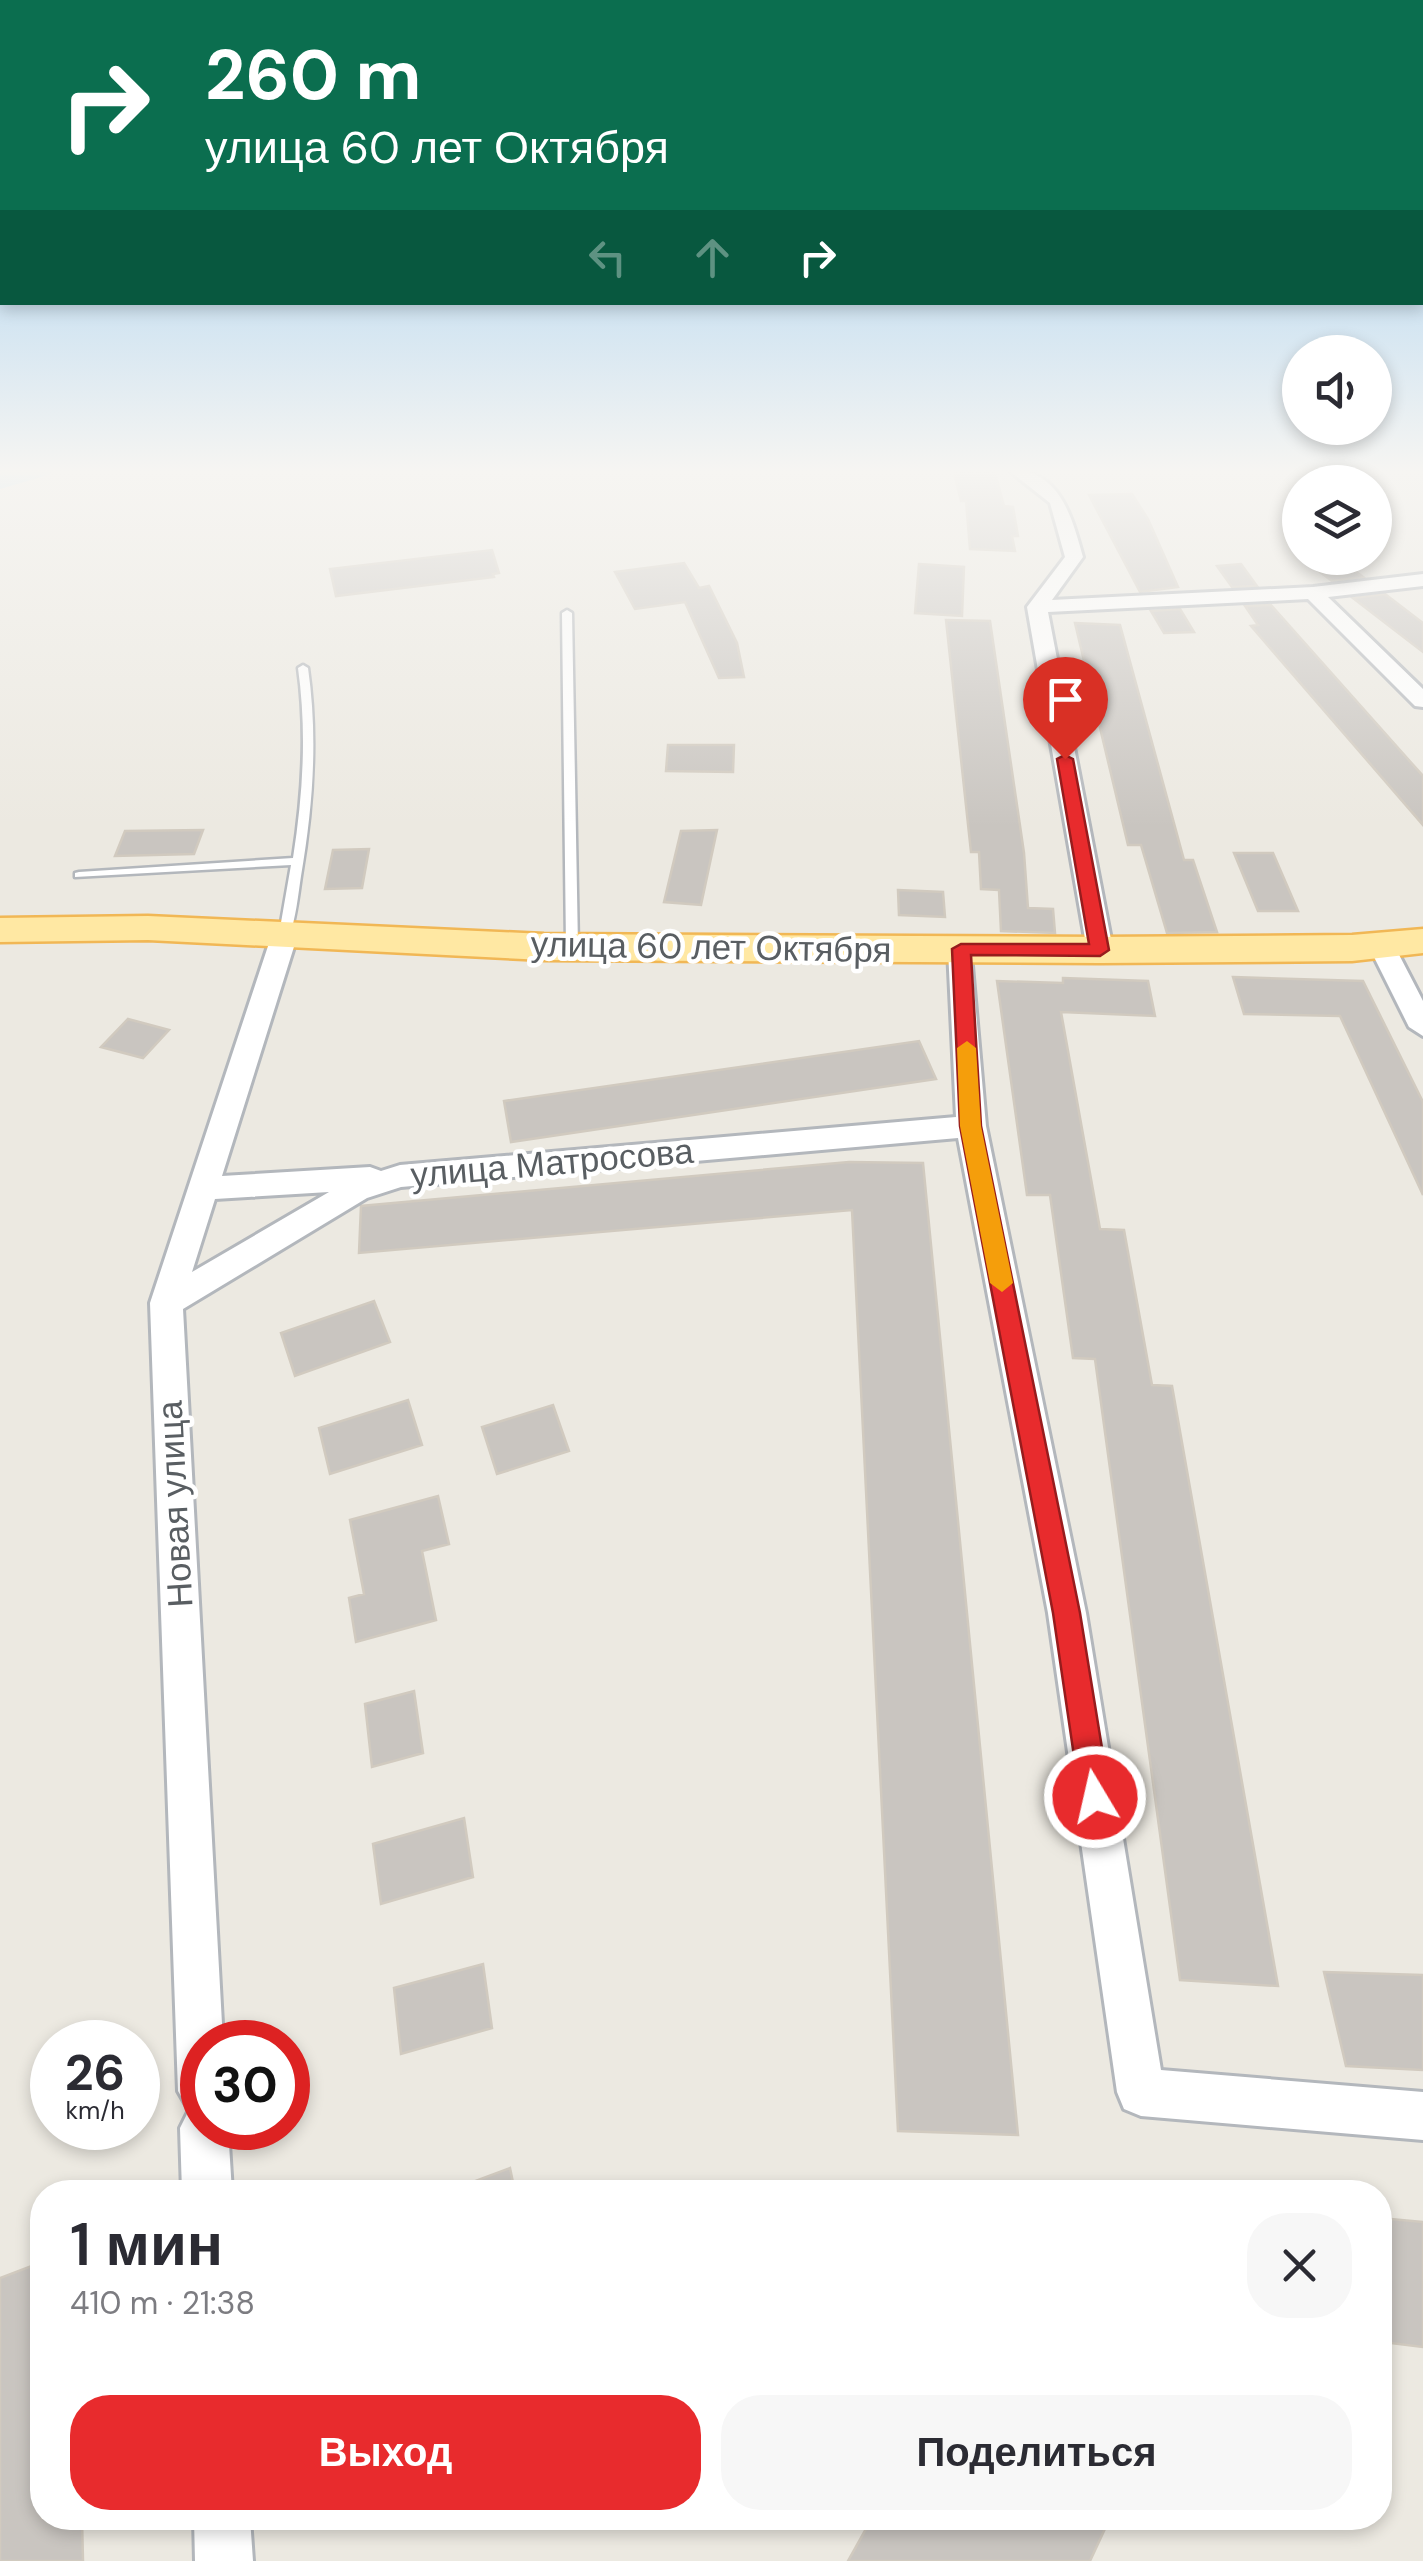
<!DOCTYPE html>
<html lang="ru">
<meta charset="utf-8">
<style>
:root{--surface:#fff;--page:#f7f7f7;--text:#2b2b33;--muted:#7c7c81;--accent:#e82b2d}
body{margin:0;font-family:"DM Sans",sans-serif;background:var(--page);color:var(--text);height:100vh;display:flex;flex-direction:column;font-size:38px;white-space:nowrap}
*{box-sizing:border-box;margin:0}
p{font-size:32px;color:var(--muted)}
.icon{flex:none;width:55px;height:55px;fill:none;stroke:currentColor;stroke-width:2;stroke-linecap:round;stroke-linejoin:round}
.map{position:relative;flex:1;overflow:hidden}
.details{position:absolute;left:30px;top:2180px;width:1362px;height:350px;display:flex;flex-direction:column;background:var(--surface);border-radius:40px;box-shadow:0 5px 15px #0003}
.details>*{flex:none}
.guide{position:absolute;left:0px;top:0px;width:1425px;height:305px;box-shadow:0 5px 15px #0003;background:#0b6e4f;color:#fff;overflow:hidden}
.tools{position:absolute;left:1282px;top:335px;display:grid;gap:20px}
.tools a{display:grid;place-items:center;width:110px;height:110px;border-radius:50%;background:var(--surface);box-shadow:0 5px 15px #0003;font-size:50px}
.speed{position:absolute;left:30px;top:2020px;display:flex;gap:20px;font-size:50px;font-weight:700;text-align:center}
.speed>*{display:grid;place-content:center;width:130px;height:130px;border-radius:50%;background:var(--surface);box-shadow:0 5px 15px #0003;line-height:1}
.speed small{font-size:25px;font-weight:400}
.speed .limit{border:15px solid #d22;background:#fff;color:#111}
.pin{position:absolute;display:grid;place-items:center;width:85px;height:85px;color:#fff;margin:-102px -42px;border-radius:50% 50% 50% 0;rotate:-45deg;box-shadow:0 0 10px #0007}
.pin .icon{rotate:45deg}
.me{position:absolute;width:110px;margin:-55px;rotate:351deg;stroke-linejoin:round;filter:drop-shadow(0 0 8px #0008)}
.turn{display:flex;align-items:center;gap:35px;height:210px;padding:0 40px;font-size:45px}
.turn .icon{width:130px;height:130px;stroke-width:2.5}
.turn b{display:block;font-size:70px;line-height:85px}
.lanes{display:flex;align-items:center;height:95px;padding:0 40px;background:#0003;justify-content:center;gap:50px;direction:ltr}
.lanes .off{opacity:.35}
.round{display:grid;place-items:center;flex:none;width:105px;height:105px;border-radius:40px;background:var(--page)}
.head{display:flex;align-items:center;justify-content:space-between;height:170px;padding:0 40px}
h1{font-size:60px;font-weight:600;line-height:75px}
.primary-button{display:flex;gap:20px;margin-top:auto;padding:20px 40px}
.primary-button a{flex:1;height:115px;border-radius:40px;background:var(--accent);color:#fff;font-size:40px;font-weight:600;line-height:115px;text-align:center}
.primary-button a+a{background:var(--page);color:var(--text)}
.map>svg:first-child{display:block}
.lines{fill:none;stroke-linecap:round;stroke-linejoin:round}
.river{fill:#9eddff;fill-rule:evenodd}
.building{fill:#c9c5c0;stroke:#d1cabf;stroke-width:2.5}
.service-casing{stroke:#b3b7bc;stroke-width:5}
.minor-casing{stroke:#b3b7bc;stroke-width:6}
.primary-casing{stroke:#f1b755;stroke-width:5}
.service{fill:#fff;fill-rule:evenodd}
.minor{fill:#fff;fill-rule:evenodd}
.primary{fill:#ffe8a3;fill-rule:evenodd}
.route{fill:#e82b2d;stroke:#971c1d;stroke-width:2.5}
.slow{fill:#f59e0b}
.labels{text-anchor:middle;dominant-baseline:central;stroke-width:9;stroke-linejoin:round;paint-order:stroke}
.street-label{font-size:35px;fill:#595e62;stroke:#fff}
</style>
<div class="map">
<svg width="1423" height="2561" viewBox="0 0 1423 2561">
<rect width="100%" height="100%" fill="#ece9e1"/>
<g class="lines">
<path class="river" d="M16 469H54L51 474 0 489V473Z"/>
</g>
<path class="building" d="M953 469H994L1004 506 1013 507 1018 536H1012L1015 551 970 549 966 501H961Z
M1132 494 1148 519 1178 587 1140 592 1089 495Z
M492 550 499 573 493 574 494 577 336 596 330 569Z
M1301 558H1337L1363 577 1332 581Z
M684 563 699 588 709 586 737 643 744 677 719 678 685 602 635 609 615 572Z
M919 564 964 567 962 616 915 613Z
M1241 564 1257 586 1232 587 1217 566Z
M1385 594 1423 623V652L1353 598Z
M1271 605 1423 776V825L1251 626 1258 625 1245 606Z
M1180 609 1194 632 1164 633 1151 611Z
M946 620 990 621 1024 853 1028 908 1053 909 1055 933 1001 931 999 890 981 889 979 852H971Z
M1075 623 1120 625 1184 860H1193L1217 932 1167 933 1141 845H1128Z
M668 745H734L733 772 666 771Z
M203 830 194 854 115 856 125 831Z
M717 830 701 905 664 902 681 831Z
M369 849 362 888 325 889 333 850Z
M1234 853H1273L1298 911H1258Z
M898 890 943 892 945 917 899 915Z
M1233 977 1363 981 1423 1102V1195L1340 1016 1244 1014Z
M1063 978 1148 981 1155 1016 1061 1012 1100 1229 1124 1230 1152 1385 1172 1386 1278 1986 1180 1980 1095 1359 1073 1358 1050 1195H1027L997 981 1063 983Z
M128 1019 169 1030 143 1058 101 1047Z
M919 1041 936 1079 511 1142 504 1101Z
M849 1162 923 1163 1018 2135 898 2131 852 1210 359 1253 361 1206Z
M374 1301 390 1342 295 1376 281 1333Z
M408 1400 422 1445 330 1474 319 1428Z
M553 1405 569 1451 497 1474 482 1427Z
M438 1496 449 1544 422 1551 436 1620 356 1642 349 1598 364 1594 350 1520Z
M414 1691 423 1753 372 1767 365 1704Z
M464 1818 473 1877 381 1904 373 1844Z
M483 1964 492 2028 401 2054 394 1988Z
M1324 1972 1423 1975V2070L1346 2066Z
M510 2168 515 2192H451V2190Z
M1380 2218 1423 2222V2347L1382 2342Z
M42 2262V2518H82L83 2561H0V2278Z
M872 2518H1110L1090 2561H848Z"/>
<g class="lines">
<defs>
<path id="service" d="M567 610 572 613 578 947 572 951 566 947 562 613Z
M303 665 308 668C318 738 313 806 301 876 298 896 296 918 289 937L285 938 279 934 291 865 75 877V873L79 872 293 858C303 794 307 732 298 668Z"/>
<path id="minor" d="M1007 469C1060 469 1071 515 1083 557L1052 600 1313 587 1423 574V586L1328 597 1423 689V707L1415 706 1308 599 1048 612 1113 950 1100 958 1087 950 1027 607 1065 557 1050 503Z
M285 926 298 934 222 1176 370 1167 381 1171 400 1165 956 1117 948 949 961 941 970 943 986 1126 1086 1613 1161 2070 1423 2092V2140L1141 2116 1124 2109 1117 2092 1048 1613 958 1138 401 1187 367 1198 183 1309 223 2042H202V2128H228L232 2192H182L180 2128 189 2110 178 2091 150 1303 272 934ZM329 1192 192 1272 215 1199Z
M1381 937 1394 945 1423 1001V1036L1409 1027 1368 945Z
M194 2518H250L253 2561H195Z"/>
<path id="primary" d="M148 916 544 934 1100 937 1352 935 1423 929V953L1352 961 1100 963 544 960 148 940 0 942V918Z"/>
</defs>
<use href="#service" class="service-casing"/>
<use href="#minor" class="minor-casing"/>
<use href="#primary" class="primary-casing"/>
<use href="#service" class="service"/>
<use href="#minor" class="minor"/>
<use href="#primary" class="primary"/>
</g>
<linearGradient id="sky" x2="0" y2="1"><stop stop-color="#8ac4f1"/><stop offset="0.57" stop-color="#f6f5f2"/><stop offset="1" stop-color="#f6f5f2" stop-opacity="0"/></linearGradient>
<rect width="1423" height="827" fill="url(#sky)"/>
<path class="route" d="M1065 755 1073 759 1109 950 1100 956 971 955 981 1126 1080 1613 1110 1797 1106 1807 1095 1812 1085 1807 1080 1797 1053 1613 960 1126 952 949 961 944H1089L1057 759Z"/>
<path class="slow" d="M967 1041 976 1048 981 1126 1013 1283 1002 1292 990 1283 960 1126 957 1048Z"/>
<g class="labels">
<g class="street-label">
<text transform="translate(711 947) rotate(1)">улица 60 лет Октября</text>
<text transform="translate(552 1163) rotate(-5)">улица Матросова</text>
<text transform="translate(175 1504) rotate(-93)">Новая улица</text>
</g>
</g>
</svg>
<div class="tools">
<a><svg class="icon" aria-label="sound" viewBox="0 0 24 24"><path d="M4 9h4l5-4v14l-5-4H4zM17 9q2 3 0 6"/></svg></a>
<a><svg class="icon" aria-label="layers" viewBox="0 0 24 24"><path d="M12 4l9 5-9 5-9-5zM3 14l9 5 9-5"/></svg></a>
</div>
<div class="speed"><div>26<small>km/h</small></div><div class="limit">30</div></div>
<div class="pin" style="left:1065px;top:759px;background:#d93025"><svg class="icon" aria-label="arrive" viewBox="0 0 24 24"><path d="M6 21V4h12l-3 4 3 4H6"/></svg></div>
<svg class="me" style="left:1095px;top:1797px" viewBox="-20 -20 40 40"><circle r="17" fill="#e82b2d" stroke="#fff" stroke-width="3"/><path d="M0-11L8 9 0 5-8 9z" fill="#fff"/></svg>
<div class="guide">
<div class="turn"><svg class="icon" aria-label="right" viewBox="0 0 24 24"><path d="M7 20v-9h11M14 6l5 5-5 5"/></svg><div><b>260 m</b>улица 60 лет Октября</div></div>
<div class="lanes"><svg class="icon off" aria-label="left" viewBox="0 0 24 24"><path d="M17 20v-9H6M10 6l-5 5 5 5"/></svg><svg class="icon off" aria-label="ahead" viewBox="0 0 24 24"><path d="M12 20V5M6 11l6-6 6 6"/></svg><svg class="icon" aria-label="right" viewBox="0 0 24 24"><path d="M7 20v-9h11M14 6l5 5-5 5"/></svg></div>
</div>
<section class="details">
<div class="head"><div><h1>1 мин</h1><p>410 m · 21:38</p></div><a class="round"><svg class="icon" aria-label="close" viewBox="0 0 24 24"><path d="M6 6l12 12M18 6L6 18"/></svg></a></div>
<div class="primary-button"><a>Выход</a><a>Поделиться</a></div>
</section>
</div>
